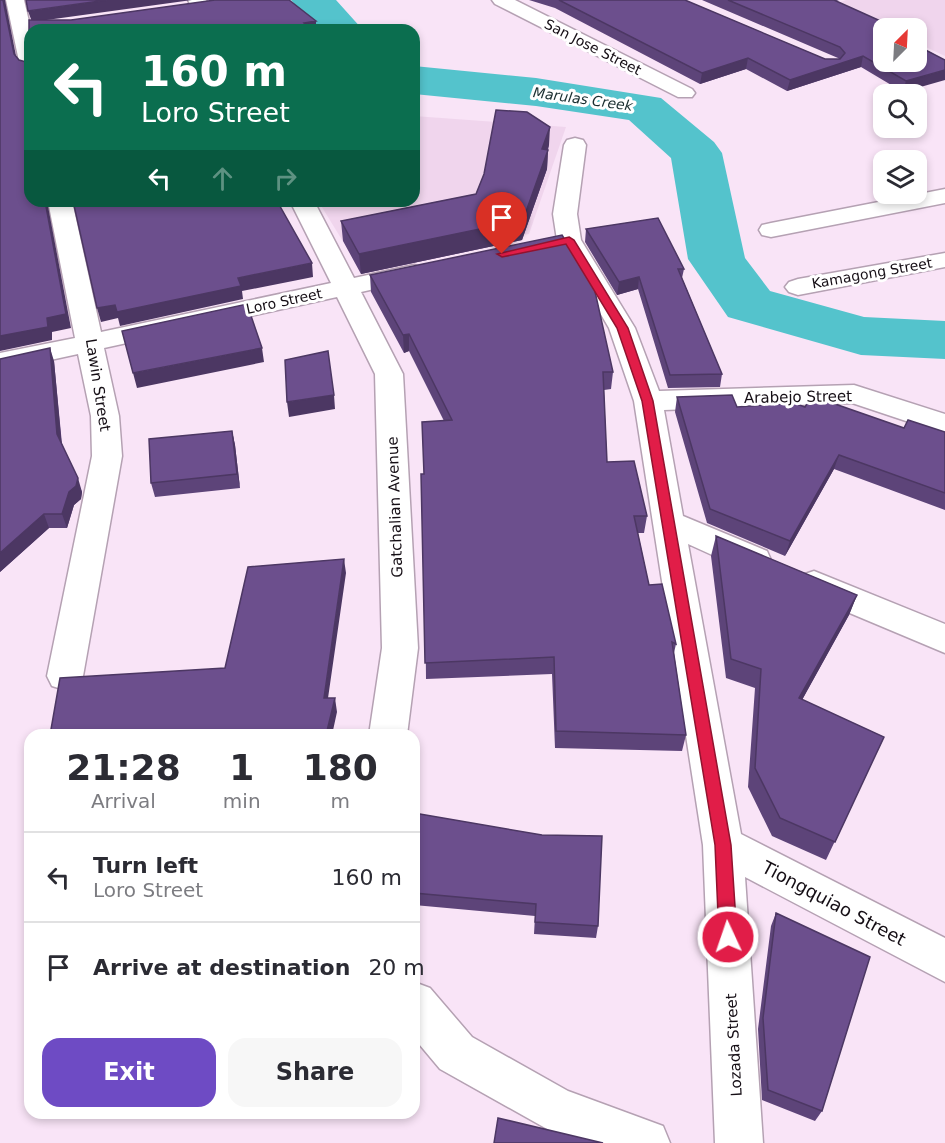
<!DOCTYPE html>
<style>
:root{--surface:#fff;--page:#f7f7f7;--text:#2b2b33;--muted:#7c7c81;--line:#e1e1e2;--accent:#6e4bc4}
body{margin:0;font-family:"DejaVu Sans",sans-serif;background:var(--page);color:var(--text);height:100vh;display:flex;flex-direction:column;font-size:22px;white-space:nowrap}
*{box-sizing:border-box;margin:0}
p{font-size:20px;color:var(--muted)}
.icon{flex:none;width:33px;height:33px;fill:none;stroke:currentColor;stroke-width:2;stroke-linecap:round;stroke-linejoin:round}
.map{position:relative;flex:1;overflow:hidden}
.drawer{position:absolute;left:24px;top:729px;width:396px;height:390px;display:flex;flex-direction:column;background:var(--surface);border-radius:18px;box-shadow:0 3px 9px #0003}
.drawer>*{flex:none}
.hud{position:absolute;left:24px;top:24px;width:396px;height:183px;border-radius:18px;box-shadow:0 3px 9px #0003;background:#0b6e4f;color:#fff;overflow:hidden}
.needle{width:39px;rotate:24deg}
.controls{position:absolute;left:873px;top:18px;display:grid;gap:12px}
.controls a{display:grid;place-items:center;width:54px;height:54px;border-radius:12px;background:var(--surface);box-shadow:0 3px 9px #0003;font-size:30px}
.pin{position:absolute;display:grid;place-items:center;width:51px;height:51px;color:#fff;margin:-62px -26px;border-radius:50% 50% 50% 0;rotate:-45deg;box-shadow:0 0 6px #0007}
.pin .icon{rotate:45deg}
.me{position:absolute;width:66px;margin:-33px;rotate:357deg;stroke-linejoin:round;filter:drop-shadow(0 0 4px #0008)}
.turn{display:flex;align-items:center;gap:21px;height:126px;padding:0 18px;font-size:27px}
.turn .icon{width:78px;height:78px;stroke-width:2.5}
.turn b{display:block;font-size:42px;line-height:51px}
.lanes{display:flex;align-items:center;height:57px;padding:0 18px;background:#0003;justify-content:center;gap:30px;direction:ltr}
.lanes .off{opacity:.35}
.eta{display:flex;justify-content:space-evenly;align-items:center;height:102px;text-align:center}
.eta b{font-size:36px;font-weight:700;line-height:42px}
.action{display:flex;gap:12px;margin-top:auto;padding:12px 18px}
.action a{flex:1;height:69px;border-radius:18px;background:var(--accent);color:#fff;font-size:24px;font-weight:700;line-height:69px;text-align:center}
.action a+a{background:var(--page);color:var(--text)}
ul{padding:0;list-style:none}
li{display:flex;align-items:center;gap:18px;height:90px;padding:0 18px;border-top:2px solid var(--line)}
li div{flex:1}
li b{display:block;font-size:22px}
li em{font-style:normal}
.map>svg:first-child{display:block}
.built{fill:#f0d5ed}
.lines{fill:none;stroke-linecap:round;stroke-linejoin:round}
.river{fill:#54c3cc;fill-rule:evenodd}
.street-casing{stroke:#b5a1b3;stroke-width:3}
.street{fill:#fff;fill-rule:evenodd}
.wall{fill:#5d4479}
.shaded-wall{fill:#4c3763}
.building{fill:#6c4f8d;stroke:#4c3763;stroke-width:1.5}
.route{fill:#e11d48;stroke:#92132f;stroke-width:1.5}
.labels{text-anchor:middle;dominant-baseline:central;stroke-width:6;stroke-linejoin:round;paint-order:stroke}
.far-street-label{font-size:14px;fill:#150e15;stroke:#fff}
.far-water-label{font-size:14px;font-style:italic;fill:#192d2f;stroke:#fff}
.street-label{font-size:15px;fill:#150e15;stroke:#fff}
.near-street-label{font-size:18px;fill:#150e15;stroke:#fff}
</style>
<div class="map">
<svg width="945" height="1143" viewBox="0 0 945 1143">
<rect width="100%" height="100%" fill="#f9e4f7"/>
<path class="built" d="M846 0H945V56L917 43 916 28H884L833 5Z
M414 116 566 127 529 234 355 261 320 204 322 201H414Z"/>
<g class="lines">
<path class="river" d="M291 0H336L363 30H317Z
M414 66 536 78 661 98 714 142 722 153 745 258 770 291 864 317 945 321V359L861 355 728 317 688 259 671 158 629 120 536 106 414 94Z"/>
<defs>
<path id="street" d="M6 0H24L31 30 30 72 23 70 20 66Z
M188 0H206L221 30H203Z
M492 0H515L692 89 695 93 692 97H678L495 4Z
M575 138 583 140 586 145 577 214 581 240 635 328 659 391 854 385 945 414V434L852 403 664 410 683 516 767 551 771 560 767 569 755 572 743 569 688 544 741 834 945 938V982L745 877 763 1143H715L703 845 634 401 609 328 557 240 553 214 564 145 567 140Z
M945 189V203L771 237 762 235 759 230 762 225 771 223Z
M48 201H72L101 332 331 283 290 201H314L354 278 414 265 423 268 427 273 423 278 361 292 403 374 418 648 407 735H369L382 648 375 374 337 297 104 348 119 416 122 456 83 676 78 686 65 690 52 686 47 676 92 456 91 416 78 354 0 371V353L75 338Z
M945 253V267L798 295 789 292 785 287 789 282 798 279Z
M814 571 945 624V653L802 593 797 584 802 575Z
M414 982 430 988 472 1037 568 1091 663 1126 670 1143H581L556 1134 440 1069 414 1038Z"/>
</defs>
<use href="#street" class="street-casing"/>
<use href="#street" class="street"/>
</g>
<path class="wall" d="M529 0H685L825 59H839L838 58 702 0H839L836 1 884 28 945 60 903 92 861 67 787 91 746 69 700 84 555 8Z
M549 145 548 150 547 169 522 240 361 274 343 241 341 221 476 194 484 174Z
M586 229 684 269 682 278 722 374 720 387 668 388 638 289 617 295 585 242Z
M370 275 613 372 611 389 604 390 607 462 647 516 644 533H638L649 585 676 644 674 653 686 735 682 751 555 748 552 674 426 679 424 474 444 421 409 351 404 353 371 292Z
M54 361 62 444 82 492 81 499 74 505 67 528H49L0 572Z
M677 397 737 407H805L904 428 945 432V510L834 469 785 556 707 523 675 412Z
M232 431 235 445 240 488 155 497 151 483Z
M716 536 857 595 849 615 802 700 884 737 826 860 772 836 748 787 755 688 726 678 711 556Z
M414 813 598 926 596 938 534 934 535 916 414 905Z
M776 913 822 1111 815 1121 762 1100 758 1029 771 926Z"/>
<path class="shaded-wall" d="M3 0H5L18 66 14 54Z
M107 0H192L32 22 28 11Z
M316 21V30H305L304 23Z
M863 56 861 67 787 91 790 80Z
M748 58 746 69 700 84 702 73Z
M945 70V80L903 92 906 81Z
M550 127 549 145 541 168 542 149Z
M548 150 547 169 522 240 361 274 359 254 523 220Z
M45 201H47L71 328 52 332V340L0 351V336Z
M312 263 313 277 242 291 243 299 120 326 118 318 101 322 97 308 238 278Z
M639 277 638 289 617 295 619 282Z
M409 334V351L404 353 403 335Z
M50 348 54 361 62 448 57 434Z
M262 348 264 362 137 388 133 373Z
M334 395 335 409 289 417 287 402Z
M232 431 235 445 240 488 237 474Z
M839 455 834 469 785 556 790 541Z
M78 478 82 492 81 499 74 505 67 528 62 514 69 492Z
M44 514 49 528 0 572V553Z
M344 559 346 573 326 712 324 698Z
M857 595 849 615 792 718 799 698Z
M335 698 337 712 332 735H326Z"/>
<path class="building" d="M0 0H3L14 54 19 60 26 62 29 60V20H71L215 0H289L316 21 304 23 311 30H30V201H45L66 314 47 318 48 327 0 336Z
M26 0H107L28 11Z
M559 0H685L825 59H840L845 53 840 47 728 0H834L896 28H884V62H916V45L945 60V70L906 81 863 56 790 80 748 58 702 73Z
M496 110 527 112 550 127 542 149 548 150 523 220 359 254 341 221 476 194 484 174Z
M73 201H277L312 263 238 278 241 286 117 312 115 305 97 308Z
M658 218 684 269H678L722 374 670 375 639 277 619 282 586 229Z
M562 235 594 287 613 372H603L607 462 634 461 647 516H634L649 585 662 584 676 644 672 642 686 735 556 731 554 657 425 663 421 474H424L422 422 452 420 409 334 403 335 370 275Z
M247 304 262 348 133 373 122 331Z
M50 348 57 434 78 478 76 486 69 492 62 514H44L0 553V359Z
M328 351 334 395 287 402 285 360Z
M732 395 737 407 794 403 805 407 812 396 904 428 908 420 945 432V493L839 455 790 541 710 509 677 397Z
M232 431 237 474 151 483 149 439Z
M716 536 857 595 799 698 884 737 835 842 780 818 755 768 761 669 731 659Z
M344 559 324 698H335L326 735H50L60 678 225 668 248 567Z
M414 813 542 835 602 836 598 926 535 922 536 904 414 893Z
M776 913 870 957 822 1111 768 1090 763 1018Z
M498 1118 603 1143H494Z"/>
<path class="route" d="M569 237 574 240 628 328 653 401 731 845 737 937 734 943 728 945 722 943 719 937 715 845 642 401 617 328 566 244 502 257 497 254Z"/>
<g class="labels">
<g class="far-street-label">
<text transform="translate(593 47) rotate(27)">San Jose Street</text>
<text transform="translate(872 273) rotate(-10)">Kamagong Street</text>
<text transform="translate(284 301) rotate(-12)">Loro Street</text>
</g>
<g class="far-water-label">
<text transform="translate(583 99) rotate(8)">Marulas Creek</text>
</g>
<g class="street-label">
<text transform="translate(98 385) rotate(81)">Lawin Street</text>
<text transform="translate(798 397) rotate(-1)">Arabejo Street</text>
<text transform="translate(395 507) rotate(-92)">Gatchalian Avenue</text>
<text transform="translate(734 1045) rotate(-93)">Lozada Street</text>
</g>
<g class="near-street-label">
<text transform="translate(834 903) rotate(28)">Tiongquiao Street</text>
</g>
</g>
</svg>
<div class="controls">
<a><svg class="needle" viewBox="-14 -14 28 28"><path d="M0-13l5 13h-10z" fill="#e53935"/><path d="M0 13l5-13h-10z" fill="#7c7c81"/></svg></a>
<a><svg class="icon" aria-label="search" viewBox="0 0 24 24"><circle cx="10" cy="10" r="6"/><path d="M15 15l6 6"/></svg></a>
<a><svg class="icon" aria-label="layers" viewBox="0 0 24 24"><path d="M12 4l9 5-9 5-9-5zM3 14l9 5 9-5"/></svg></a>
</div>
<div class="pin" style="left:502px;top:254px;background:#d93025"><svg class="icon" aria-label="arrive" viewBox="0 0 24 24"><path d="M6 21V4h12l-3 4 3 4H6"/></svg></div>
<svg class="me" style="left:728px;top:937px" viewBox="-20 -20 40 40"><circle r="17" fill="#e11d48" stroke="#fff" stroke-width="3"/><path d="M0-11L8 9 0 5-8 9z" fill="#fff"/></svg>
<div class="hud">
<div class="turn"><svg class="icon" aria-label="left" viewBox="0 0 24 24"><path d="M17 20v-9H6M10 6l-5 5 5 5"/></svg><div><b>160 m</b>Loro Street</div></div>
<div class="lanes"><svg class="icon" aria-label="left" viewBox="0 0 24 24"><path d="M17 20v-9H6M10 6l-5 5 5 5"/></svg><svg class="icon off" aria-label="ahead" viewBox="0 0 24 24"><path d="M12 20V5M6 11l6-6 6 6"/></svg><svg class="icon off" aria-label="right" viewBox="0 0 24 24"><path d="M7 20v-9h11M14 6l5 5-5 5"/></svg></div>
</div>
<section class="drawer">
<div class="eta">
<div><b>21:28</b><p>Arrival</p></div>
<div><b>1</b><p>min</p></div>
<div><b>180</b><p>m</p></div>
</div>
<ul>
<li><svg class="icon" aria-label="left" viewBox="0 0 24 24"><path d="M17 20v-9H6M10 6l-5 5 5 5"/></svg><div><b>Turn left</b><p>Loro Street</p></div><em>160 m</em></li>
<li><svg class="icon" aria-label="arrive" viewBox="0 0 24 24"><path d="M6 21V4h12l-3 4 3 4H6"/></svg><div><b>Arrive at destination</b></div><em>20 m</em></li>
</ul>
<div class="action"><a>Exit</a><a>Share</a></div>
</section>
</div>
